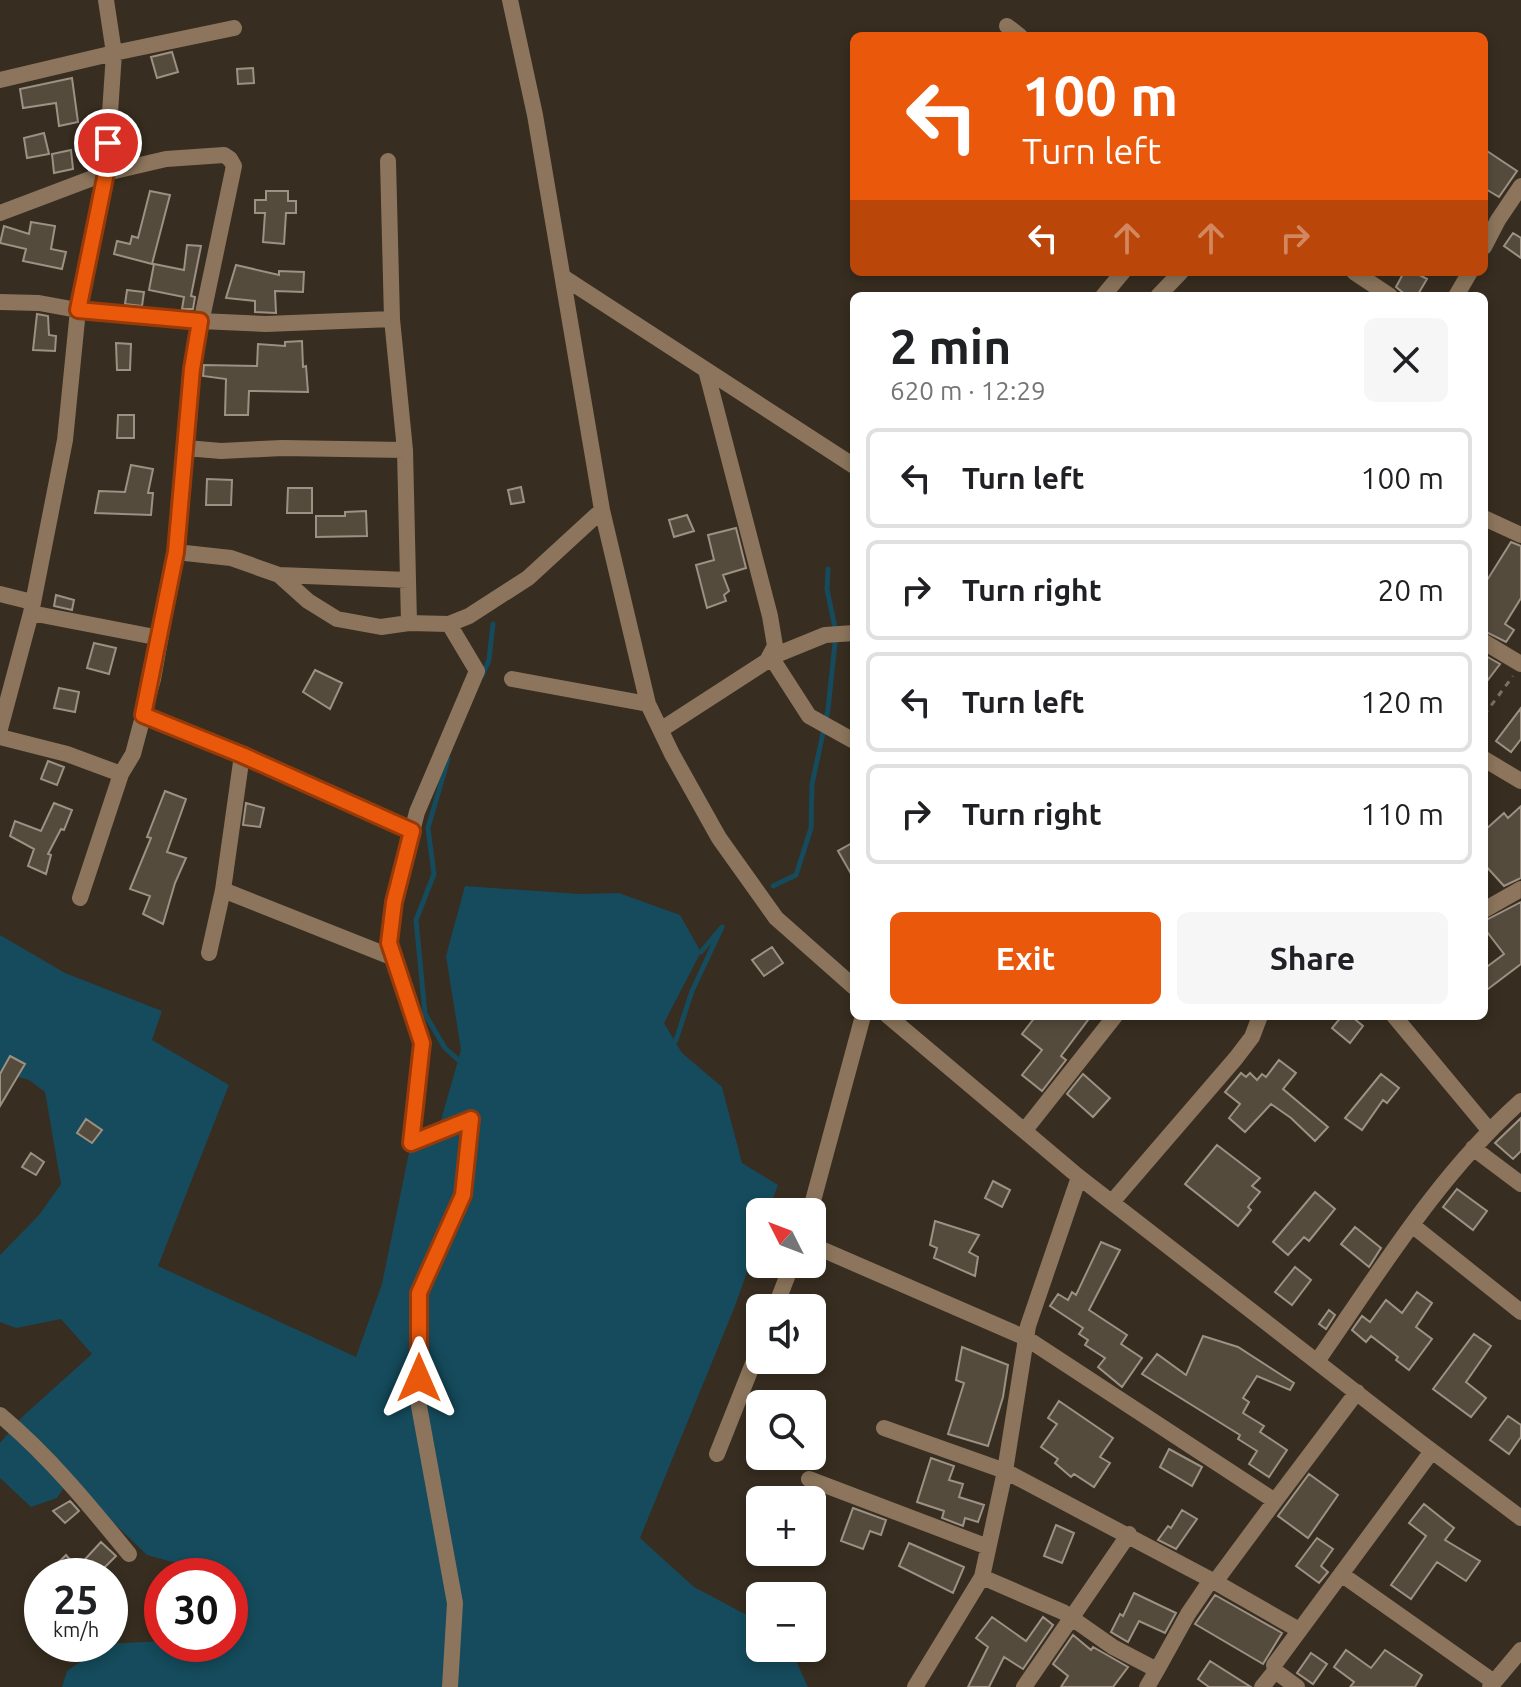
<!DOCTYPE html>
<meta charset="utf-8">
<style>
:root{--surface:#fff;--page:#f6f6f6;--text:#202124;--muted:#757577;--line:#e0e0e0;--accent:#ea580c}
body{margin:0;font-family:Ubuntu,sans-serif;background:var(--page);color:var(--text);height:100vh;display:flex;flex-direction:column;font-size:30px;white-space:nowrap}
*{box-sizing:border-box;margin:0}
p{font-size:26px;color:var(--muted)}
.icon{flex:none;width:44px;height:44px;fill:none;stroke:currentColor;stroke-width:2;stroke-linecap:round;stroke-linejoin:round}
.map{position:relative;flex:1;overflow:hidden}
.side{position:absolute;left:850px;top:292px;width:638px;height:728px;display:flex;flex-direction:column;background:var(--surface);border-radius:12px;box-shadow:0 4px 12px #0003}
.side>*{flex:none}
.banner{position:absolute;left:850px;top:32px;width:638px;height:244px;border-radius:12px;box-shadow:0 4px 12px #0003;background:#ea580c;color:#fff;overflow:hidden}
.needle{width:52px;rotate:312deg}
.fabs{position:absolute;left:746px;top:1198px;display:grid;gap:16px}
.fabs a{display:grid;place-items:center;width:80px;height:80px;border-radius:12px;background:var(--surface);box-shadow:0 4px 12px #0003;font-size:40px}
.speed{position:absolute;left:24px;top:1558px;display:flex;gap:16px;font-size:40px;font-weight:700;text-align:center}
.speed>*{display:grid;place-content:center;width:104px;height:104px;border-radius:50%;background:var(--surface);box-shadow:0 4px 12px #0003;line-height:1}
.speed small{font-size:20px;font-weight:400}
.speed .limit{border:12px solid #d22;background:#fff;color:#111}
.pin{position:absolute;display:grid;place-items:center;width:68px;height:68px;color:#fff;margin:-34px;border:4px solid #fff;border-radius:50%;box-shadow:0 2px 8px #0007}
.me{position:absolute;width:88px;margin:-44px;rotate:0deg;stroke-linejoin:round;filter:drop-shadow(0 0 6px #0008)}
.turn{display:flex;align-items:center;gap:28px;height:168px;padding:0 40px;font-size:36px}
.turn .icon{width:104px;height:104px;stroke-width:2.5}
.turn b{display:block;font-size:56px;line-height:68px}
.lanes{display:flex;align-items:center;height:76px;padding:0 40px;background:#0003;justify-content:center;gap:40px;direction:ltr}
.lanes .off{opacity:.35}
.round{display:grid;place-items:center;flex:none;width:84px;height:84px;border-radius:12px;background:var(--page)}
.overview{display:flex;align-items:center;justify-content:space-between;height:136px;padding:0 40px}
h1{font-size:48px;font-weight:600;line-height:60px}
.action{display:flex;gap:16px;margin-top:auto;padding:16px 40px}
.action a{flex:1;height:92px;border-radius:12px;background:var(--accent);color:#fff;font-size:32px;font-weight:600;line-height:92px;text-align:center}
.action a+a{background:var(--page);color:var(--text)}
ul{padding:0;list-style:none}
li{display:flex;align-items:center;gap:24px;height:100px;margin:0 16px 12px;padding:0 24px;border:4px solid var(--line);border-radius:12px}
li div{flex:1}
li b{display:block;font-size:30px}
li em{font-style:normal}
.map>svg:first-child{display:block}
.water{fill:#154b5c}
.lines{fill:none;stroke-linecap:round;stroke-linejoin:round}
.stream{stroke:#154b5c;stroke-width:5}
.building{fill:#554b3d;stroke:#9c9182;stroke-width:2}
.path{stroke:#7b7367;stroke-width:3;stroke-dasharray:6 6;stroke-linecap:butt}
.street{stroke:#8c755c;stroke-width:16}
.route-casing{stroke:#983908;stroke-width:20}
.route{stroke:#ea580c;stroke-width:14}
</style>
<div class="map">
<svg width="1521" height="1687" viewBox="0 0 1521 1687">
<rect width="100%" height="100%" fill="#372d20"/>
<path class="water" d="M465 886 580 894 619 893 680 915 701 952 664 1023 682 1053 722 1087 742 1163 778 1185 768 1212H760V1235L735 1306 640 1538 694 1587 760 1622V1648H790L808 1687H62L67 1671 106 1644 162 1641V1644H230L232 1636 230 1576H213L205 1571 147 1555 69 1480 57 1498 31 1507 0 1478V1443L22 1417 92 1354 61 1319 16 1328 0 1322V1255L39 1215 61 1184 45 1092 29 1080 0 1072V935L65 973 162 1011 152 1040 229 1085 158 1266 356 1357 382 1284 411 1143 441 1120 461 1050 446 956Z"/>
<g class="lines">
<path class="stream" d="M482 676 489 660 493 624
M448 759 428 828 434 874 416 920 425 1014 445 1048 463 1064
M773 886 796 875 811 828 812 784 828 710 836 633 827 589 828 569
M670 1046 676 1040 692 991 722 927 701 952"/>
</g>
<path class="building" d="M172 52 178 72 157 78 151 57Z
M253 68 254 83 238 84 237 69Z
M72 78 78 122 59 126 56 103 23 108 20 89Z
M44 133 49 154 27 158 24 138Z
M1484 149 1517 171 1499 197 1484 188Z
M71 150 73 169 54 173 52 154Z
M150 191 170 195 152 264 114 254 117 241 130 244 132 236 138 238Z
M266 191H288V201H296V213H286L284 244 263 242 265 213H255V200H266Z
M31 222 55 226 51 249 66 252 62 269 23 261 26 249 0 243 4 226 29 234Z
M1513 233 1521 238V258L1504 246Z
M187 245 201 246 191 296 195 297 193 309H182L184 297 149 290 154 264 184 270Z
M236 265 279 275V271L304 272 303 292 275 291 276 313 255 312V301L226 298Z
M1404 272H1414L1427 279 1417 296H1407L1396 287Z
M127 290 144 292 142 306 125 304Z
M37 314 48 316 49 335 56 336 55 351 33 350Z
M302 341 303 367 306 366 308 392 249 391 248 415H225L226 379 203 376 204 365 257 366 258 344 285 346V342Z
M116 343 131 344 130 370H117Z
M118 415H134V438H117Z
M131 465 153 469 148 493H153L151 515 95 513 99 491 125 492Z
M207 479 232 480 231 505H206Z
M521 487 524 502 511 504 508 490Z
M288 488H312V513H287Z
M366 511 367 536 316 537V516H345V512Z
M687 515 694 531 674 537 669 520Z
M736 528 746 568 723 575 729 591 724 595 726 601 707 608 696 565 714 560 708 535Z
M1511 542 1521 546V598L1505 624 1514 630 1506 642 1484 631V585Z
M56 595 74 600 72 610 54 606Z
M94 643 116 648 109 674 87 668Z
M1484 655 1500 664 1484 685Z
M315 670 342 683 330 709 303 692Z
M59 688 79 692 75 712 54 708Z
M1521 708V739L1511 752 1496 741Z
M48 761 64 767 57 785 41 779Z
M165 791 186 799 167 852 186 858 175 883 163 924 143 914 150 896 130 889 151 838 147 837Z
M54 803 72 810 64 830 61 829 48 854 51 855 46 874 28 866 34 849 10 836 15 821 41 831Z
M246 803 264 808 260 827 243 825Z
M1521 806V878L1504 886 1484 864V831L1504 813 1508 818Z
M854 842V879L838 851Z
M1521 902V964L1484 992V969L1504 954 1484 928V921Z
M772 947 783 963 764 976 752 960Z
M1036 1016H1091L1061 1056 1066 1060 1042 1091 1022 1075 1042 1050 1022 1034Z
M1342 1016H1351L1363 1026 1350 1043 1332 1028Z
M10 1056 25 1064 0 1106V1074Z
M1279 1060 1296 1073 1283 1089 1328 1127 1315 1141 1291 1118 1271 1104 1245 1132 1229 1118 1240 1104 1225 1092 1241 1073 1246 1077 1250 1073 1257 1080 1262 1074 1266 1077Z
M1083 1074 1110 1098 1093 1117 1067 1094Z
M1381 1074 1399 1088 1387 1103 1383 1100 1362 1130 1345 1118Z
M1521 1118V1151L1513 1159 1495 1143Z
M86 1119 102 1130 92 1143 77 1133Z
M1217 1145 1260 1178 1252 1186 1260 1192 1248 1207 1251 1210 1238 1226 1185 1184Z
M31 1153 44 1162 36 1175 22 1167Z
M993 1181 1010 1190 1002 1207 985 1198Z
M1457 1189 1487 1211 1473 1230 1443 1207Z
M1315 1192 1335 1209 1309 1241 1304 1237 1288 1255 1273 1242Z
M935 1221 979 1235 969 1252 978 1257 975 1276 934 1258 937 1248 930 1245Z
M1355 1227 1381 1248 1369 1267 1341 1244Z
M1101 1242 1120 1250 1089 1310 1127 1335 1121 1344 1142 1358 1122 1387 1098 1367 1105 1358 1085 1345 1088 1340 1079 1334 1083 1328 1050 1306 1058 1294 1068 1300 1072 1292 1076 1295Z
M1295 1267 1311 1280 1292 1305 1275 1292Z
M1417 1292 1432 1303 1416 1327 1432 1339 1409 1370 1396 1360 1398 1357 1371 1336 1366 1342 1352 1330 1362 1316 1370 1322 1386 1300 1402 1313Z
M1329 1310 1335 1315 1326 1329 1319 1324Z
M1474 1334 1491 1346 1466 1382 1486 1398 1471 1417 1433 1389Z
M1203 1336 1238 1347 1294 1383 1290 1390 1257 1376 1243 1398 1249 1402 1243 1413 1264 1426 1260 1432 1287 1450 1269 1477 1249 1464 1257 1451 1238 1439 1240 1435 1142 1374 1157 1354 1186 1375Z
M962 1347 1008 1365 1003 1397 988 1446 948 1434 964 1383 956 1380Z
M1059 1401 1113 1438 1100 1457 1110 1463 1094 1487 1074 1474 1071 1477 1055 1463 1058 1459 1041 1447 1057 1424 1048 1418Z
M1508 1416 1521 1425V1437L1509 1454 1490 1440Z
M1169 1449 1202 1467 1192 1486 1160 1467Z
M931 1458 954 1466 949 1480 963 1484 959 1497 984 1505 978 1522 965 1518 963 1526 942 1518 944 1511 917 1502Z
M1309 1474 1338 1495 1308 1538 1278 1516Z
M70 1501 79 1511 65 1523 53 1511Z
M1424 1504 1454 1528 1445 1540 1480 1561 1466 1581 1437 1562 1411 1599 1391 1585 1426 1536 1409 1523Z
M853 1508 886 1520 881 1535 870 1531 863 1549 841 1541Z
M1182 1510 1197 1519 1176 1549 1158 1540 1168 1526 1171 1528Z
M1056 1525 1074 1533 1062 1563 1044 1556Z
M1317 1538 1333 1549 1321 1566 1328 1572 1319 1583 1296 1566Z
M101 1542 116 1556 96 1576H45L66 1555 77 1568Z
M909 1543 964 1567 953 1593 899 1566Z
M1134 1593 1176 1613 1165 1633 1139 1621 1128 1642 1111 1632 1120 1614 1123 1616Z
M1215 1595 1282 1633 1263 1664 1195 1624Z
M992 1617 1026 1641 1043 1617 1053 1625 1023 1669 1004 1657 989 1687H968L988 1647 976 1638Z
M1073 1635 1091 1650 1093 1647 1128 1667 1113 1687H1061L1068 1676 1053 1664Z
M1346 1650 1371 1668 1385 1650 1422 1675 1415 1687H1350L1354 1682 1334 1667Z
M1311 1653 1327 1664 1313 1684 1297 1673Z
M1210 1661 1251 1687H1209L1198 1679Z"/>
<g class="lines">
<path class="path" d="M1484 715 1513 676"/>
<path class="street" d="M510 0 535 115 602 510 648 704 672 754 719 838 776 918 854 987
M1007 26 1020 36
M0 80 114 53 234 28
M388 161 392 319 405 450 409 623
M0 213 106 173 166 159 224 155 230 159 234 166 194 356 186 448 221 451 282 448 405 450
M1484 247 1498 220 1521 186
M1354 272 1390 296
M563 277 854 466
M1103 296 1123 272
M1158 296 1181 272
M1456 296 1470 272
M0 302 39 303 94 313 200 321 266 324 392 319
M1484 518 1521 535
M176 552 231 558 279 575 308 601 337 619 381 627 409 623 449 624 469 616 528 578 602 510
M279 575 408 580
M0 594 32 602
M31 613 160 638
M449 624 477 671 417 812 394 902 389 943 422 1043 411 1143 471 1119 463 1195 419 1293V1406L455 1603 450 1687
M854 633 825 635 771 657 809 716 854 741
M1484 642 1521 664
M512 679 648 704
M143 715 242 755 412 831
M0 729 31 613 65 440 78 310 106 173 114 53 106 0
M662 729 767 661 775 646 770 616 706 370
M0 737 67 754 121 774
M1484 759 1521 781
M223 890 394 958
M80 898 121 774 133 754 153 679 176 552 186 448
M1484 910 1521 889
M209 953 223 890 242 755
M888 1016 1079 1177 1420 1442 1521 1518
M1394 1016 1489 1130
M1025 1130 1115 1016
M1473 1148 1521 1184
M1079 1177 1028 1326 1005 1471 982 1577 1063 1612 1113 1647 1157 1670 1188 1614 1211 1580
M1112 1202 1236 1058 1252 1037 1260 1016
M810 1212 863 1016
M1412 1225 1521 1312
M812 1245 1026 1338 1275 1501 1357 1392
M775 1308 792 1264
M1318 1360C1380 1271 1439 1174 1521 1101
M0 1415C49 1456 89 1505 129 1554
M884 1428 1005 1471 1215 1582 1275 1501
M717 1454 760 1346
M809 1479 988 1547
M1341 1574 1494 1682
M1215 1582 1299 1630
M1275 1671 1297 1687
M915 1687 982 1577
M1024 1687 1129 1534
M1147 1687 1157 1670
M1262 1687 1275 1671 1274 1665 1432 1451
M1490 1687 1521 1650"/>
</g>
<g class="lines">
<defs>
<path id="route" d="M108 143 106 173 78 310 200 321 192 369 176 552 143 715 242 755 412 831 394 902 389 943 422 1043 411 1143 471 1119 463 1195 419 1293V1378"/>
</defs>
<use href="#route" class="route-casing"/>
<use href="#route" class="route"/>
</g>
</svg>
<div class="fabs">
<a><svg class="needle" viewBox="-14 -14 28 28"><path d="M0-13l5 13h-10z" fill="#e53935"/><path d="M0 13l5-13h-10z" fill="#757577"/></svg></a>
<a><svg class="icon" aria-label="sound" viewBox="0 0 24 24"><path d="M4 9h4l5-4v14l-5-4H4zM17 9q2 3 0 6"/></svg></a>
<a><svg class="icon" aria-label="search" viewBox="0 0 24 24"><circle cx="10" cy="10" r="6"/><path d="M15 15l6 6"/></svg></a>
<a>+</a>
<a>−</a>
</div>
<div class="speed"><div>25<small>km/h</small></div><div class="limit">30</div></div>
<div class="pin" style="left:108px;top:143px;background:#d93025"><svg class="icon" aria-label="arrive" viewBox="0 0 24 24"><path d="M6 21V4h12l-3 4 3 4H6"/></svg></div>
<svg class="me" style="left:419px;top:1378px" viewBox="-20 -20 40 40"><path d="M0-17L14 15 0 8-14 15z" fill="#ea580c" stroke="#fff" stroke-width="4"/></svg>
<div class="banner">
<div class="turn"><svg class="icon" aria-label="left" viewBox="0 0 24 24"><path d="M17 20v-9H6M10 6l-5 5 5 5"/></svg><div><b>100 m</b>Turn left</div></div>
<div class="lanes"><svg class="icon" aria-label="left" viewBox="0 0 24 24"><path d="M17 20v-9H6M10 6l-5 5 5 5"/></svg><svg class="icon off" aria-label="ahead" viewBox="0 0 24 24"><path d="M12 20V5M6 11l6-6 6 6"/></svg><svg class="icon off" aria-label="ahead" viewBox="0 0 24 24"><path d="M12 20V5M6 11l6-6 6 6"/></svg><svg class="icon off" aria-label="right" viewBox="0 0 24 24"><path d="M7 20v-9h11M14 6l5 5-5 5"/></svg></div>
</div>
<section class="side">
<div class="overview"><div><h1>2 min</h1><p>620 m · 12:29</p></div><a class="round"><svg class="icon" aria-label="close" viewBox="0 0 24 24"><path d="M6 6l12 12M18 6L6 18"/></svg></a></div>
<ul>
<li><svg class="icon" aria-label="left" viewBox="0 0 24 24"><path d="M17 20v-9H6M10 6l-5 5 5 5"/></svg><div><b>Turn left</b></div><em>100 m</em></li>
<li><svg class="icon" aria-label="right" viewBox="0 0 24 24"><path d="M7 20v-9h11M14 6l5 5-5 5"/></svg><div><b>Turn right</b></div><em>20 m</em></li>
<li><svg class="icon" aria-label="left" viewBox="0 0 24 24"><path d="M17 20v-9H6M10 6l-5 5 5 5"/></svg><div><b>Turn left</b></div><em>120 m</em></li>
<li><svg class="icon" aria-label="right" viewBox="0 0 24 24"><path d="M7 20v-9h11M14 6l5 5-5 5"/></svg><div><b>Turn right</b></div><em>110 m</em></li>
</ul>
<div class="action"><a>Exit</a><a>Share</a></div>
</section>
</div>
